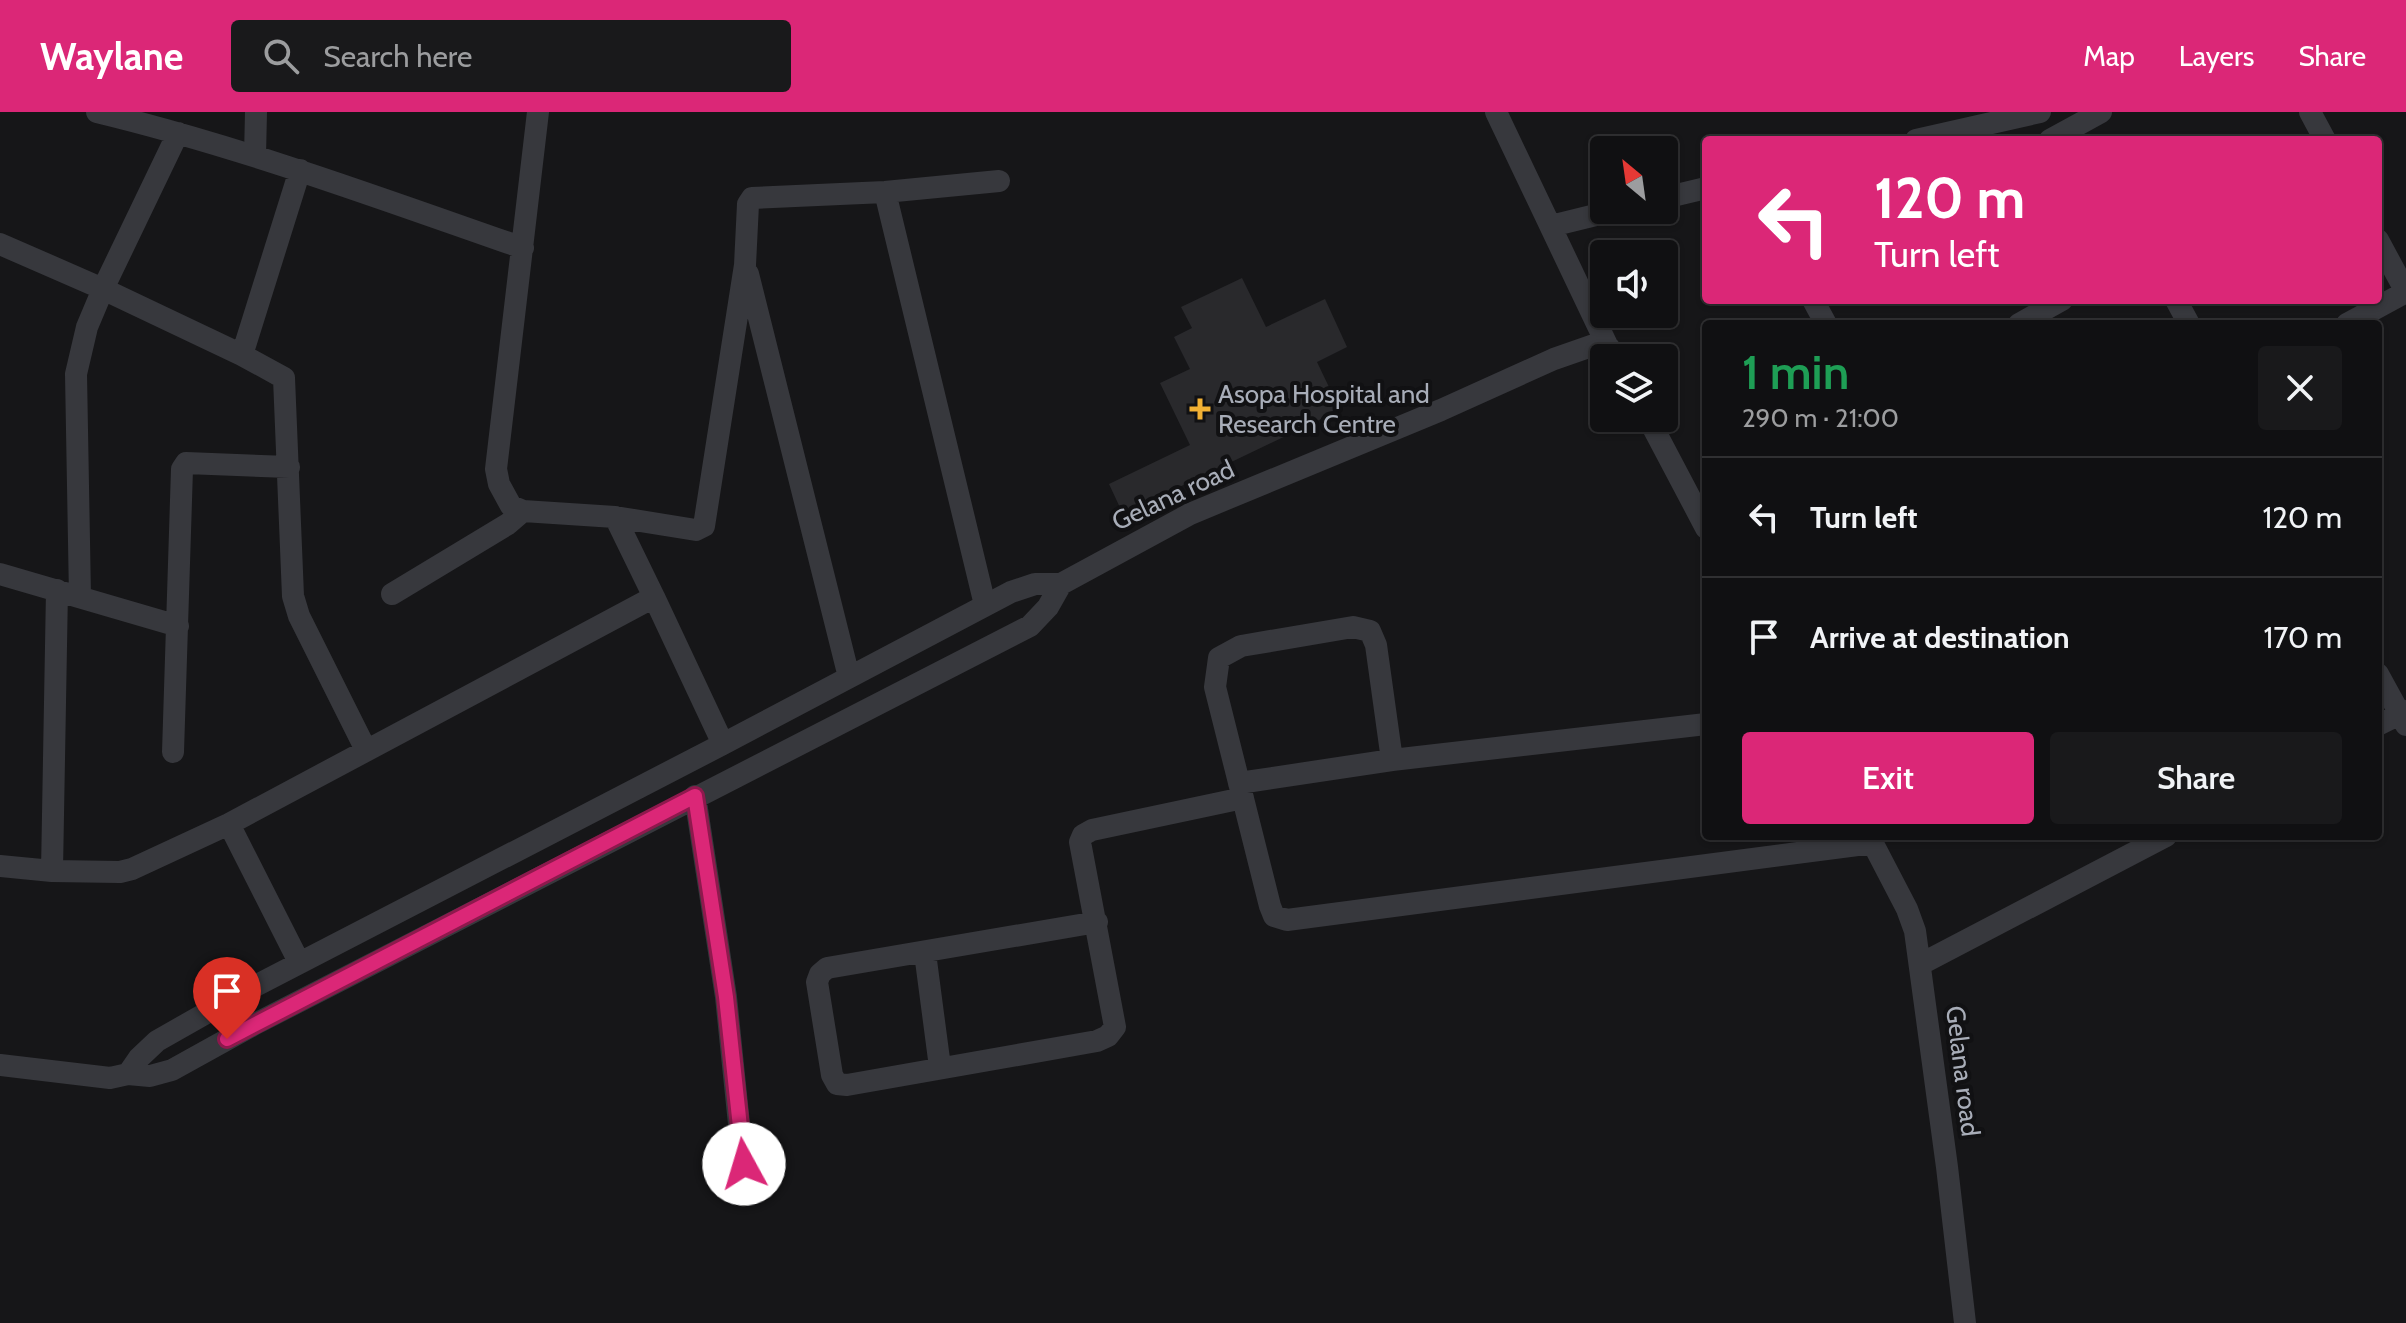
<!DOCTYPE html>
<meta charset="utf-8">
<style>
:root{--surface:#101012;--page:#19191b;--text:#f1f3f6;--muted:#9c9d9f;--line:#303032;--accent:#db2777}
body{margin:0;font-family:Cabin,sans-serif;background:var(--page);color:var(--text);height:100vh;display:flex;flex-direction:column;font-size:30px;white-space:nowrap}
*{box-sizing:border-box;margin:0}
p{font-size:26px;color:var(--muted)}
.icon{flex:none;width:44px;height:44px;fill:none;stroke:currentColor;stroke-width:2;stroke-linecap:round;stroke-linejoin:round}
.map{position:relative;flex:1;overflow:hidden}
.panel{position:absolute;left:1702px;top:208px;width:680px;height:520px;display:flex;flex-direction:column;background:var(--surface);border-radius:8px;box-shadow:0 2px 6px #0004,0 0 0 2px var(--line)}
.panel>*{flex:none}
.top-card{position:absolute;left:1702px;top:24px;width:680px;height:168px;border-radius:8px;box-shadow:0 2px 6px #0004,0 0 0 2px var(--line);background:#db2777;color:#fff;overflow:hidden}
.needle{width:52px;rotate:331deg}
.tools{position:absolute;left:1590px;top:24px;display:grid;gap:16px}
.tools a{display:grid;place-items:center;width:88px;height:88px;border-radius:8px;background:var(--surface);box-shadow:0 2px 6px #0004,0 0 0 2px var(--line);font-size:40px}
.pin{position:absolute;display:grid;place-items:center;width:68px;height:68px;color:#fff;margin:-82px -34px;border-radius:50% 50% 50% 0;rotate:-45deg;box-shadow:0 0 8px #0007}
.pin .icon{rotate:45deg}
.me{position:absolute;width:88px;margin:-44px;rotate:354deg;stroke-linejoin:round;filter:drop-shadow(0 0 6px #0008)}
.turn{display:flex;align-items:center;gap:28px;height:168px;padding:0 40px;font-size:36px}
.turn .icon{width:104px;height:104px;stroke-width:2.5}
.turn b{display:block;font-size:56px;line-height:68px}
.round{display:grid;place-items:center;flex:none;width:84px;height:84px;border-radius:8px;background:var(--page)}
.head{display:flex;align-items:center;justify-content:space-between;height:136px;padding:0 40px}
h1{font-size:48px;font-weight:600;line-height:60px;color:#1e9e55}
.action{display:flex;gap:16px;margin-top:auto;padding:16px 40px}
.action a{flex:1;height:92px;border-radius:8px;background:var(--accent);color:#fff;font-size:32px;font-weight:600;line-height:92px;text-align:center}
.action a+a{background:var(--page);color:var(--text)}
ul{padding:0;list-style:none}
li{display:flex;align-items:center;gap:24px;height:120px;padding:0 40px;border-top:2px solid var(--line)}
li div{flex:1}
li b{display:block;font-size:30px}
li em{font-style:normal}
header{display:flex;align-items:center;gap:48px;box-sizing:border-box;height:112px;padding:0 40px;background:var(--accent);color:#fff}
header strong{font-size:38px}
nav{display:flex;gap:44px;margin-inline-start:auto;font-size:28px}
.search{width:560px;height:72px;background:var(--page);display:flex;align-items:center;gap:20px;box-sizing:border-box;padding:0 28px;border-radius:8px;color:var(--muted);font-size:30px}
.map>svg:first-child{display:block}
.building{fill:#29292c}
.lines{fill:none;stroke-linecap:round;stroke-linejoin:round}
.minor{stroke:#37383d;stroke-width:22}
.route-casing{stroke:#8e194d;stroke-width:20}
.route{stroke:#db2777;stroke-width:14}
.poi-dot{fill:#f2b134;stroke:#111113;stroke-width:3}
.labels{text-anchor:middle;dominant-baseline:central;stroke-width:8;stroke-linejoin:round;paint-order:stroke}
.poi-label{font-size:26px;fill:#a8adb8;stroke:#111113;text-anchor:start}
.street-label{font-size:26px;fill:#a8adb8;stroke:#111113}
</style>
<header>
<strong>Waylane</strong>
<div class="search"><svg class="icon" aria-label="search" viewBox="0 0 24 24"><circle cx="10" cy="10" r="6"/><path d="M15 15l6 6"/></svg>Search here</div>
<nav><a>Map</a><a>Layers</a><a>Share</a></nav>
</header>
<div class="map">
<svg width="2406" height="1211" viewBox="0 0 2406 1211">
<rect width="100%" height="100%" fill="#161618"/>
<path class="building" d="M1242 166 1266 215 1325 187 1347 235 1317 250 1340 298 1123 402 1109 372 1190 333 1160 271 1190 257 1174 225 1192 216 1181 195Z"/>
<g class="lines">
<path class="minor" d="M97 0C242 35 382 87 523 136
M1496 0 1607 233
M2310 0 2325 28
M1916 28 2040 0
M2050 28 2101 0
M255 44 256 0
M885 80 985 493
M1664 86 1706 76
M1551 114 1616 98
M2378 128 2406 180
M0 132 103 177 242 243 284 266 293 484 299 504 366 638
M748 162 849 565
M1813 188 1826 212
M2176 188 2189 212
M2019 212 2062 188
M2347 212 2406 180
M242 243 300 58
M1648 306 1706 416
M615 405 696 418 704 414 745 153 748 92 752 86 885 80 999 69
M0 462 178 514
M392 482 508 412 523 399
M80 485 76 262 87 215 103 177 178 21
M654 485 723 632
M2378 562 2406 613
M2378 613 2406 599
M173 640 182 357 186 351 289 355
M1392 648 1376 533 1370 519 1353 515 1241 534 1219 546 1215 575 1270 794 1274 804 1287 808 1873 731
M1239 671 1392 648 1706 612
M695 684 726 885 746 1080
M229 712 299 850
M1869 724 1907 797 1915 819 1947 1055 1965 1211
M0 754 52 759 57 478
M52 759 120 760 132 757 229 712 654 485 615 405 523 399 511 394 499 372 496 357 538 0
M1097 810 827 856 820 862 817 870 832 963 837 972 847 973 1097 929 1108 924 1115 915 1080 730 1083 723 1092 718 1243 686
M925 841 940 955
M1921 852 2166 724
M0 953 110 966 128 962 150 964 172 958 255 912 1030 514 1048 495 1061 472
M128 962 139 946 157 929 238 883 723 632 1011 480 1035 472H1061L1190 402 1441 298 1554 247 1597 232 1607 233 1617 246"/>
</g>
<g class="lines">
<defs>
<path id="route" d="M227 927 695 684 726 885 744 1052"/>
</defs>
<use href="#route" class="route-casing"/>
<use href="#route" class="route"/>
</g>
<path class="poi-dot" d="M1196 285h8v8h8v8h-8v8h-8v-8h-8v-8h8z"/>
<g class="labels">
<g class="poi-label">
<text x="1218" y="282">Asopa Hospital and<tspan x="1218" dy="30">Research Centre</tspan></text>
</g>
<g class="street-label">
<text transform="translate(1173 383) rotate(-25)">Gelana road</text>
<text transform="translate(1963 959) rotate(83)">Gelana road</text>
</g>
</g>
</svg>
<div class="tools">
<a><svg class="needle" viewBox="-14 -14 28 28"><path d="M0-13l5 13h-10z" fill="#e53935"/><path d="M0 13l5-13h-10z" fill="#9c9d9f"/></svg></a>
<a><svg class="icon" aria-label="sound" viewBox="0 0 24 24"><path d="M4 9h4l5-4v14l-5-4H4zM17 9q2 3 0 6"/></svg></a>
<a><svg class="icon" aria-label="layers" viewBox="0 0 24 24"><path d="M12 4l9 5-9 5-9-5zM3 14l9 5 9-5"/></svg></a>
</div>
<div class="pin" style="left:227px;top:927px;background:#d93025"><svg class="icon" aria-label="arrive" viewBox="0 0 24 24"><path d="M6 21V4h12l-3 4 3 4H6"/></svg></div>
<svg class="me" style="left:744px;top:1052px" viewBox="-20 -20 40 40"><circle r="19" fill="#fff"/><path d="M0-13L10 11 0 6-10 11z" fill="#db2777"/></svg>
<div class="top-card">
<div class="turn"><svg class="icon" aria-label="left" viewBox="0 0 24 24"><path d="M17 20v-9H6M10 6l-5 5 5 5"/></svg><div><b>120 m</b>Turn left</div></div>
</div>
<section class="panel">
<div class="head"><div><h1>1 min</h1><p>290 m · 21:00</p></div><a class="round"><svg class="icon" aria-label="close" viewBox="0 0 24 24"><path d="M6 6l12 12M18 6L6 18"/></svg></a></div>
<ul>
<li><svg class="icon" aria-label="left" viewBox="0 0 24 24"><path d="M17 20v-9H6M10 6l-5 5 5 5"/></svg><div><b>Turn left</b></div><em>120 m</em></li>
<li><svg class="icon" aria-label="arrive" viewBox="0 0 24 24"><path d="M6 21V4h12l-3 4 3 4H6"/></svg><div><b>Arrive at destination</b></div><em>170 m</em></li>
</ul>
<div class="action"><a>Exit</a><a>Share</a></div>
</section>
</div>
